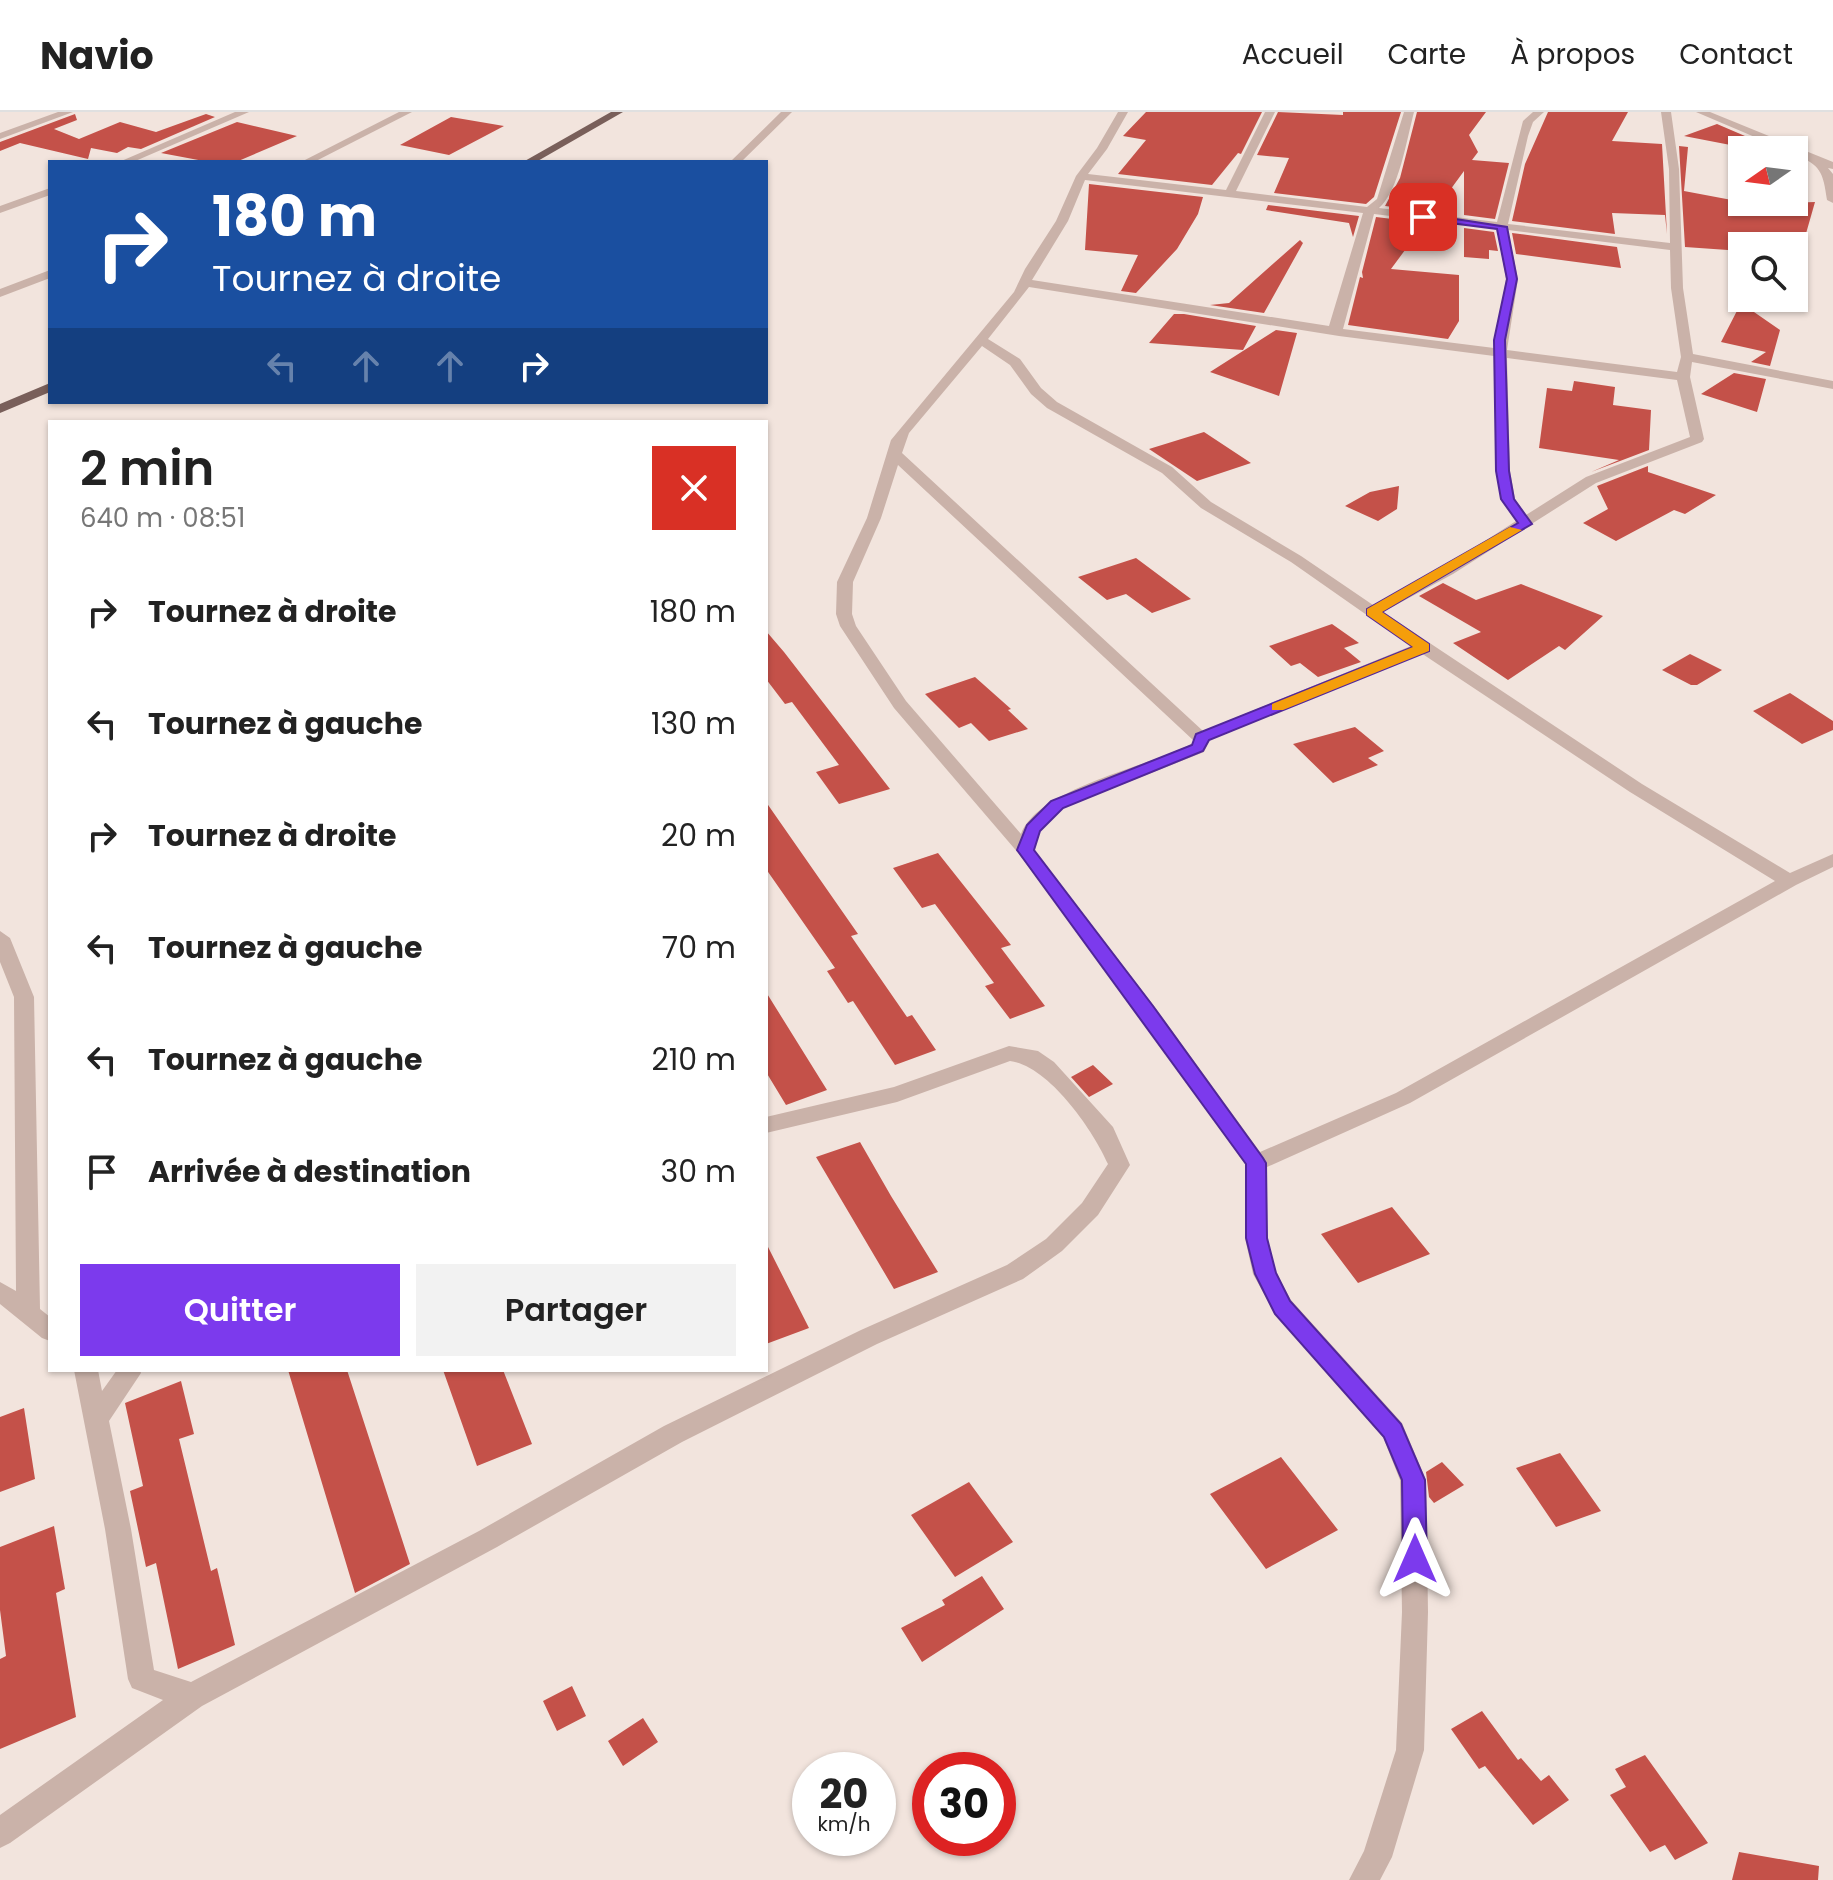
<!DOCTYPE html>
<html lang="fr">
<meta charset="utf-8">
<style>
:root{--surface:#fff;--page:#f2f2f2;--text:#222;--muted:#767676;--line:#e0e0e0;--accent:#7c3aed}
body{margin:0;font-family:Poppins,sans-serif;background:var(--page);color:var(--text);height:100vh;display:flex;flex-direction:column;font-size:30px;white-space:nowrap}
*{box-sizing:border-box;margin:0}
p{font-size:26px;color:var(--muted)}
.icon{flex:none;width:44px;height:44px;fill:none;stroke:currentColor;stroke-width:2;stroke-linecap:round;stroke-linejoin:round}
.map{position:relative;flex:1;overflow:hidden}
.sheet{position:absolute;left:48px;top:308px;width:720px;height:952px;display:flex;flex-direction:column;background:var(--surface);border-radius:0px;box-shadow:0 2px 6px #0004}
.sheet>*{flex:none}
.top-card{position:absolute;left:48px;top:48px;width:720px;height:244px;border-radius:0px;box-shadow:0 2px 6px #0004;background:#1a4fa0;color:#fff;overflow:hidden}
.needle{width:52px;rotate:256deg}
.tools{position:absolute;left:1728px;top:24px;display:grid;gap:16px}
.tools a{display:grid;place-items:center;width:80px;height:80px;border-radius:0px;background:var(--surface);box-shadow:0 2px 6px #0004;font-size:40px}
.speed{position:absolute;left:792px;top:1640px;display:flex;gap:16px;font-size:40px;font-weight:700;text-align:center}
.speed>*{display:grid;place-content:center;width:104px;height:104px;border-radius:50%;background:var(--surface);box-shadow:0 2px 6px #0004;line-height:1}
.speed small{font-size:20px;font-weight:400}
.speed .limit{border:12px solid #d22;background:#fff;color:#111}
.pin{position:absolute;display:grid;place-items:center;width:68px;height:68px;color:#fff;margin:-34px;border-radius:16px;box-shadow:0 4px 12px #0006}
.me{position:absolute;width:88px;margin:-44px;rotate:0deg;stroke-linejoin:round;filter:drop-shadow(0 0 6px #0008)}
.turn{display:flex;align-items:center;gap:28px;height:168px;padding:0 32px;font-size:36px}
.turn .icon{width:104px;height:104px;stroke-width:2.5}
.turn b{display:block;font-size:56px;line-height:68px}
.lanes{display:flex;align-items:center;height:76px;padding:0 32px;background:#0003;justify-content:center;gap:40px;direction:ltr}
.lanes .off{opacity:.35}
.round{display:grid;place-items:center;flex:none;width:84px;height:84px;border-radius:0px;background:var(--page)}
.summary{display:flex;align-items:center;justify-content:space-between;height:136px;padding:0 32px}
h1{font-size:48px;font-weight:600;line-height:60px}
.action{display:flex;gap:16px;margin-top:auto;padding:16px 32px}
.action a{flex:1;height:92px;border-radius:0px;background:var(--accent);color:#fff;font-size:32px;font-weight:600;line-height:92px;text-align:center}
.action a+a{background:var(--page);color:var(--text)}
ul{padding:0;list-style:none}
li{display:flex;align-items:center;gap:24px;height:112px;padding:0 32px}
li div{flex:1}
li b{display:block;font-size:30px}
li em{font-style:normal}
header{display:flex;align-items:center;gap:48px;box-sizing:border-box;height:112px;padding:0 40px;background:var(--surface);border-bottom:2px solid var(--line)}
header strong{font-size:38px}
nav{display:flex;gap:44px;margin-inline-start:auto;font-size:28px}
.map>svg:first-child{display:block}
.building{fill:#c45149}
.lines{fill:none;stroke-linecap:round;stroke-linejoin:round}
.minor{fill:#cab2a9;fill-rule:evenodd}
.major{fill:#795f5a;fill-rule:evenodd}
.route{fill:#7c3aed;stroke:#51269a;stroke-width:2}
.slow{fill:#f59e0b}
</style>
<header>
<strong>Navio</strong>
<nav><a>Accueil</a><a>Carte</a><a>À propos</a><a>Contact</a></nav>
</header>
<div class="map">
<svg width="1833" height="1768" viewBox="0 0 1833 1768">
<rect width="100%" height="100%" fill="#f2e4dd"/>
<path class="building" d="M1146 0H1262L1241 42 1238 41 1212 73 1118 62 1146 28 1123 24Z
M1278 0 1343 3V0H1401L1374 85 1366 92 1274 81 1289 46 1257 43Z
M1417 0H1486L1469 23 1478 40 1472 48 1509 51 1495 107 1464 103V59L1434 100 1385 94 1400 66Z
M1548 0H1628L1612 29 1662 32 1667 122 1665 103 1612 101 1615 122 1512 109 1525 52Z
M75 2 77 8 54 17 79 27 120 10 156 20 206 2 215 5 141 37 128 35 117 41 91 36 88 47 20 31 0 39V30Z
M451 5 504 14 449 43 400 33Z
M237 10 297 24 236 50H209L161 41Z
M1717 12 1752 27 1746 36 1684 24Z
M1679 34 1688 35 1684 79 1753 92 1815 90 1803 132 1742 126V139L1685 135Z
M1089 72 1203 85 1198 102 1177 137 1136 181 1121 179 1138 143 1085 138Z
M1268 93 1359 104 1353 125 1349 111 1266 98Z
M1376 105 1425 111 1391 157 1459 163V209L1448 227 1348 213 1360 165 1363 166 1362 160Z
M1464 116 1494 120 1498 139 1489 138V147L1464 145Z
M1512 121 1617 135 1621 156 1516 142Z
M1300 128 1303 131 1264 201 1210 193 1229 191Z
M1741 191 1780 218 1770 254 1751 250 1766 240 1721 230Z
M1174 202H1184L1256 214 1243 238 1149 231Z
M1276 218 1297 221 1279 284 1210 260Z
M1734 261 1766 267 1757 300 1701 282Z
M1574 269 1615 275 1613 293 1651 298 1649 338 1591 360 1619 348 1539 336 1547 276 1572 279Z
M1204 320 1251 351 1197 369 1149 337Z
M1648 354V360L1716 383 1685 402 1674 398 1616 429 1583 411 1608 397 1597 374Z
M1399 374 1397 397 1378 409 1345 394 1370 380Z
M1136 446 1191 487 1152 501 1126 482 1107 488 1078 465Z
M1443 471 1476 488 1521 472 1603 504 1565 538 1559 534 1508 568 1453 531 1481 520 1419 484Z
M1332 512 1359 531 1344 536 1361 550 1318 565 1300 551 1291 554 1269 534Z
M766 519 784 540 890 677 839 692 816 660 839 653 792 590 785 592 766 567Z
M1690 542 1722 558 1697 573H1691L1662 558Z
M975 565 1011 597 1008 598 1028 617 989 629 971 611 959 616 925 582Z
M1790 581 1833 609V618L1802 632 1753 599Z
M1355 615 1384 639 1368 646 1378 653 1333 671 1293 632Z
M766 690 858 822 851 824 907 905 912 903 936 938 895 953 853 889 848 891 827 859 835 856 766 757Z
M938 741 1011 833 1001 836 1045 894 1010 907 985 874 994 871 935 792 922 796 893 756Z
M766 880 827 978 786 993 766 960Z
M1093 953 1113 972 1089 985 1071 965Z
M860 1030 891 1084 938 1160 894 1177 816 1045Z
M1392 1095 1430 1142 1358 1171 1321 1122Z
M766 1131 809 1216 766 1232Z
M288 1258H347L410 1452 355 1481Z
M443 1258H503L532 1332 477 1354Z
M181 1269 194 1322 179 1327 211 1459 217 1456 235 1533 178 1557 156 1451 146 1455 130 1379 143 1374 125 1291Z
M24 1296 35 1367 0 1380V1305Z
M1560 1341 1601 1399 1556 1415 1516 1356Z
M1281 1345 1338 1418 1266 1457 1210 1382Z
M1442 1350 1464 1373 1434 1391 1429 1385 1426 1360Z
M969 1370 1013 1430 955 1465 911 1403Z
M54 1414 65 1477 56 1481 76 1605 0 1637V1547L6 1544 0 1498V1435Z
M982 1464 1004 1497 922 1550 901 1516 945 1493 942 1488Z
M572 1574 586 1604 557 1619 543 1589Z
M1482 1599 1518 1648 1521 1646 1541 1669 1549 1663 1569 1688 1533 1713 1485 1654 1479 1657 1451 1617Z
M643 1606 658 1630 623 1654 608 1629Z
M1645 1643 1708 1731 1675 1748 1665 1733 1650 1740 1610 1683 1626 1675 1615 1657Z
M1739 1740 1819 1754 1818 1768H1732Z"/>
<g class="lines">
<path class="minor" d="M58 0H73L0 27V21Z
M235 0H249L133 50H119Z
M399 0H412L314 50H301Z
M781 0H792L741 50H730Z
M1118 0H1128L1107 37 1088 62 1226 78 1265 0H1275L1236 79 1367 95 1377 87 1404 0H1414C1407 26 1399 79 1379 96L1497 110 1523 9 1533 0H1544L1533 10 1528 24 1508 112 1670 131 1669 57 1661 0H1671L1679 57 1683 176 1693 242 1833 269V277L1692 250 1690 265 1704 327 1702 330 1596 371 1453 462 1383 500 1642 672 1790 761 1833 742V755L1796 773 1410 991 1267 1055V1126L1276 1161 1291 1188 1402 1311 1426 1368 1428 1500 1424 1638 1392 1745 1380 1768H1349L1364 1739 1396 1638 1402 1500 1400 1368 1383 1325 1275 1202 1253 1162 1245 1126V1052L1140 904 1019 742 894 596 840 514 836 502 837 470 867 406 891 328 1014 180 1025 157 1056 109 1076 64 1097 36ZM1085 68 1363 101 1329 214 1032 168 1068 109ZM1374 102 1497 117 1506 167 1494 236 1343 217ZM1508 118 1670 138 1671 176 1681 245 1677 260 1507 238 1518 167ZM1029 175 1339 224 1494 244 1496 359 1501 387 1516 409 1443 456 1373 493 1301 444 1211 390 1172 355 1057 290 1041 276 1020 247 988 227ZM982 234 1010 253 1031 282 1047 296 1162 361 1201 396 1291 450 1411 534 1203 619 902 341 909 321ZM1507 246 1677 268 1690 325 1586 365 1526 403 1515 387 1510 359ZM898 353 1193 628V631C1150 655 1039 675 1021 722L906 589 856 514 852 502 853 470 881 406ZM1421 541 1630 680 1775 769 1396 981 1260 1040 1154 894 1034 738 1040 719 1063 696 1204 640 1210 628Z
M1696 0H1710L1833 50V57L1828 56 1833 62V91L1827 88C1823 60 1821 53 1794 42V38H1785Z
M50 76V83L0 101V94Z
M50 158V166L0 185V177Z
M0 819 10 826 34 885 40 1197 50 1205V1229L42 1226 0 1192V1170L16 1179 14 885 0 850Z
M1009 934 1038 939 1054 950 1113 1015 1130 1053 1098 1103 1062 1139 1023 1167 877 1232 682 1330 497 1435 202 1594 10 1731 0 1736V1703L163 1588 132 1576 128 1567 105 1417 74 1258H98L102 1279 117 1258H140L141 1261 109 1309 131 1417 154 1558 191 1570 479 1419 664 1314 861 1218 1007 1153 1046 1127 1082 1091 1108 1052C1093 1018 1049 954 1010 949L897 990 766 1021V1005L894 975Z"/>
<path class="major" d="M611 0H623L536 50H523Z
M50 271V280L0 301V292Z"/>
</g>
<path class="route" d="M1423 102 1507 115 1517 167 1505 228 1509 359 1514 387 1532 412 1382 500 1429 532V539L1209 628 1203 639 1063 696 1040 719 1034 738 1153 894 1263 1046 1266 1051 1267 1126 1276 1161 1290 1189 1401 1312 1425 1368 1427 1447 1423 1455 1415 1458 1407 1455 1403 1447 1402 1368 1384 1325 1275 1202 1255 1162 1246 1126V1052L1017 738 1027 713 1051 689 1192 633 1196 622 1413 535 1367 503V497L1518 411 1501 387 1496 359 1494 228 1507 167 1497 117 1419 107 1418 105Z"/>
<path class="slow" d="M1510 415 1522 418 1382 500 1429 532V539L1283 598H1272V592L1413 535 1367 503V497Z"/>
</svg>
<div class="tools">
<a><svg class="needle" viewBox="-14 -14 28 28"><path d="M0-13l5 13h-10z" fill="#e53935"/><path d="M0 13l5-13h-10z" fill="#767676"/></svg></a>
<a><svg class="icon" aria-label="search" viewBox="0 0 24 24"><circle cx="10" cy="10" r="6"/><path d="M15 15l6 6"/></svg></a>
</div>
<div class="speed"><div>20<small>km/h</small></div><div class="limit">30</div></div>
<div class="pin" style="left:1423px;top:105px;background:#d93025"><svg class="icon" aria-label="arrive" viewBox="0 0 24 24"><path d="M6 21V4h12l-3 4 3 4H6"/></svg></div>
<svg class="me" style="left:1415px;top:1447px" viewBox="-20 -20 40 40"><path d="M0-17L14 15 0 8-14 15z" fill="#7c3aed" stroke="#fff" stroke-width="4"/></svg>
<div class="top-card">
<div class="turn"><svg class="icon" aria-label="right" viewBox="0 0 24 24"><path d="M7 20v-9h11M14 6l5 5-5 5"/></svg><div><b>180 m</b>Tournez à droite</div></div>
<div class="lanes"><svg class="icon off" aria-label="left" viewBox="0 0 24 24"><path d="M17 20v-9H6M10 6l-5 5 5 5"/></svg><svg class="icon off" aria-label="ahead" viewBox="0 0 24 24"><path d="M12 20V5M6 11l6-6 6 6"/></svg><svg class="icon off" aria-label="ahead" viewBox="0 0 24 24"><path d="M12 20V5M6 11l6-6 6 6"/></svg><svg class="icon" aria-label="right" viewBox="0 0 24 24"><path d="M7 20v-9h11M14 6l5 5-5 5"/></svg></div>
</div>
<section class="sheet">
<div class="summary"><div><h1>2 min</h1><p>640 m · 08:51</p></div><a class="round" style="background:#d93025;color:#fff"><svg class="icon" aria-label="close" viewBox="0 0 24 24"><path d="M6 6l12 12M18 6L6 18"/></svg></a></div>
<ul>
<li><svg class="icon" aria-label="right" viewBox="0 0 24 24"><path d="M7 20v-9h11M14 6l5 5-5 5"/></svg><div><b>Tournez à droite</b></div><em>180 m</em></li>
<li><svg class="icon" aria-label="left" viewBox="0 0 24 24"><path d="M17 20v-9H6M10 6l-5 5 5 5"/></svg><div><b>Tournez à gauche</b></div><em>130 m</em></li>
<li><svg class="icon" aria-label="right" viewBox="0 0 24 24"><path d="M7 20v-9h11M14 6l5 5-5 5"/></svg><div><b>Tournez à droite</b></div><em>20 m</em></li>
<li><svg class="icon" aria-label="left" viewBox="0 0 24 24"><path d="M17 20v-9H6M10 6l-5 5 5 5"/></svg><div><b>Tournez à gauche</b></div><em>70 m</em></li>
<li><svg class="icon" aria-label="left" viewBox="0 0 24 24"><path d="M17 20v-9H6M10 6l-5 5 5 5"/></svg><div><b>Tournez à gauche</b></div><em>210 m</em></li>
<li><svg class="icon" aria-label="arrive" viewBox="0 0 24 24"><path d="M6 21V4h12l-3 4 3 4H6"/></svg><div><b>Arrivée à destination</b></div><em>30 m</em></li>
</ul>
<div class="action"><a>Quitter</a><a>Partager</a></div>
</section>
</div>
